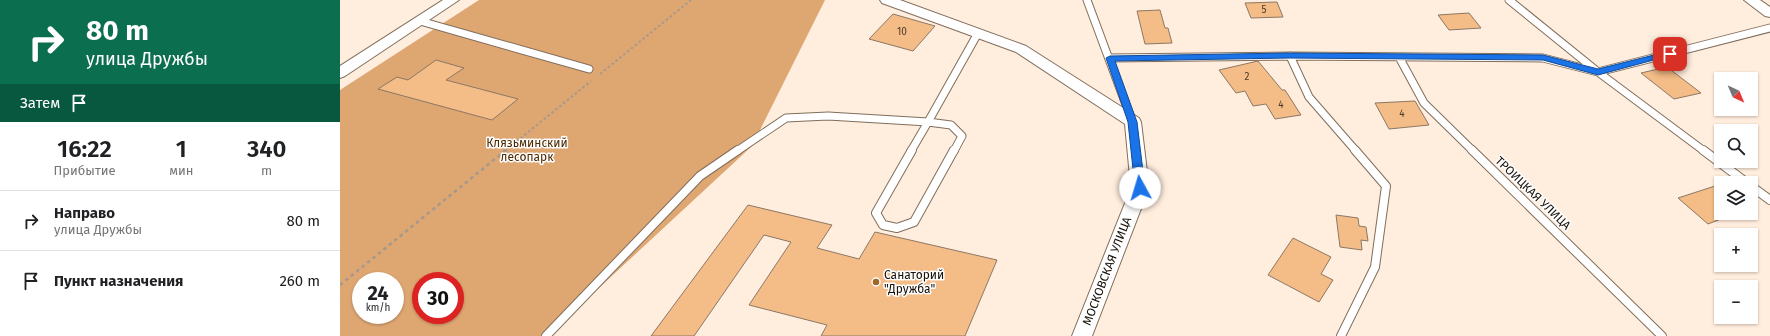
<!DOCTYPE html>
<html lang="ru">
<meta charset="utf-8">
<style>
:root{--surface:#fff;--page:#f2f2f2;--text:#202124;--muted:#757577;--line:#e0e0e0}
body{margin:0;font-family:"Fira Sans",sans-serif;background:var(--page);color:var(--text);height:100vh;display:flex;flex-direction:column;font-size:15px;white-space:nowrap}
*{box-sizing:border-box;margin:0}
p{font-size:13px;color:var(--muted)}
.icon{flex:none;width:22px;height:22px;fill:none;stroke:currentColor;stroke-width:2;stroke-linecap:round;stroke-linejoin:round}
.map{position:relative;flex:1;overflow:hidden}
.side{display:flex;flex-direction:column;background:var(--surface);width:340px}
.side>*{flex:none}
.hud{background:#0b6e4f;color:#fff;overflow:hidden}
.needle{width:26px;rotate:136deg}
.fabs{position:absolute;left:1374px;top:72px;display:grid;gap:8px}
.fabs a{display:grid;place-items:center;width:44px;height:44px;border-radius:0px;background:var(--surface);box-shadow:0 1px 3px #0004;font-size:20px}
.speed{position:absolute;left:12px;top:272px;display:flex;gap:8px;font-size:20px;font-weight:700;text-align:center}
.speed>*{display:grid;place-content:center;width:52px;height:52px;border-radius:50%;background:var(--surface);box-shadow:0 1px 3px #0004;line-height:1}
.speed small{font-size:10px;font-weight:400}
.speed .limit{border:6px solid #d22;background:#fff;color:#111}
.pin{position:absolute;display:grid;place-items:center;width:34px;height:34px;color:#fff;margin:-17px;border-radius:8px;box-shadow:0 2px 6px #0006}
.me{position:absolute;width:44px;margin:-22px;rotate:354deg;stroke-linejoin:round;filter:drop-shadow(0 0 3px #0008)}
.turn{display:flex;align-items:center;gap:14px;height:84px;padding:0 20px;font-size:18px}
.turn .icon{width:52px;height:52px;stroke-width:2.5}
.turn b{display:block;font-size:28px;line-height:34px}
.then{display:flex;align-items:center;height:38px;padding:0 20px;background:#0003;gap:8px;font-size:15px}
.eta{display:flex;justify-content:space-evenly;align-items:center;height:68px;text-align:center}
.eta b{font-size:24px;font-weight:600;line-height:28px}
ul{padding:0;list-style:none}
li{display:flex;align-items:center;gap:12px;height:60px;padding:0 20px;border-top:1px solid var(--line)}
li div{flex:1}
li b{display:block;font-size:15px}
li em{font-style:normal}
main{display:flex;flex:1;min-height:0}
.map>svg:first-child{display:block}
.forest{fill:#dea671;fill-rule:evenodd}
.building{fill:#f4bc86;stroke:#8c7866}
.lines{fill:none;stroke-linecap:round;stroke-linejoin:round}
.lane-far1-casing{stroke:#816e5c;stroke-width:9}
.lane-casing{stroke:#816e5c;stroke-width:10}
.street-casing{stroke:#816e5c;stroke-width:2}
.path-far1{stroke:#a6998c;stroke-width:2;stroke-dasharray:2.5 2.5;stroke-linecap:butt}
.path{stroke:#a6998c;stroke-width:2.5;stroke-dasharray:3.5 3.5;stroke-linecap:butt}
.lane-far1{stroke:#fff;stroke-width:7}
.lane{stroke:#fff;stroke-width:8}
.street{fill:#fff;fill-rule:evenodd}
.route{fill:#1a73e8;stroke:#114b97}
.poi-dot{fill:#a16727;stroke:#fefefe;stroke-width:1.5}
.labels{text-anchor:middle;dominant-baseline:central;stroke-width:3;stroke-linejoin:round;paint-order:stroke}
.number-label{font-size:10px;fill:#4e3b28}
.park-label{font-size:12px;fill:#4d2a00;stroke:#fefefe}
.street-label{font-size:12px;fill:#171009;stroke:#fefefe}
.poi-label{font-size:12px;fill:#171009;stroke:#fefefe;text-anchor:start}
</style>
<main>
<section class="side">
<div class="hud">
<div class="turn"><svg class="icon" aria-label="right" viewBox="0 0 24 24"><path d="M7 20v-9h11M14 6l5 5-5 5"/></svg><div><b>80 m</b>улица Дружбы</div></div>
<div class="then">Затем<svg class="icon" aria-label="arrive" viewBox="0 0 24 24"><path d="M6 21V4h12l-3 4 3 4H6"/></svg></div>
</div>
<div class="eta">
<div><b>16:22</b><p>Прибытие</p></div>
<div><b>1</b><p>мин</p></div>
<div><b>340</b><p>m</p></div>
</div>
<ul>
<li><svg class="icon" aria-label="right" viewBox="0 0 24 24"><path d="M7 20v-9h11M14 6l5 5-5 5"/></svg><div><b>Направо</b><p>улица Дружбы</p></div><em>80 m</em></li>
<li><svg class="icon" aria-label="arrive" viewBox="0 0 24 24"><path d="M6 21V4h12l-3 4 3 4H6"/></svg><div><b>Пункт назначения</b></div><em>260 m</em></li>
</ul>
</section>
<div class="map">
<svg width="1430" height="336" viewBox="0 0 1430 336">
<rect width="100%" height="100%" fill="#ffeddd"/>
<path class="forest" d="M139 0H485L412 146 207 336H0V90ZM21 281H55V315H21ZM81 281H115V315H81Z"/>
<path class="building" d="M937 2 943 17 911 18 905 3Z
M820 10 825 28H828L832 43 805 44 797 11Z
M1129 13 1141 28 1109 30 1098 15Z
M553 14 595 26 573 51 529 39Z
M96 60 124 68 106 80 178 99 152 120 38 89 57 77 68 80Z
M918 61 942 90H945L961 115 935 119 926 104 913 106 905 91 896 93 879 70Z
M1327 67 1361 93 1334 99 1301 73Z
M1075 101 1089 125 1049 129 1035 103Z
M1375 186 1381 190V219L1368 224 1338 198Z
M408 205 492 225 477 248 519 259 535 232 657 260 625 336H481L487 325 409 305 451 242 424 235 354 336H311Z
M996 215 1018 218 1019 226 1026 227 1028 241 1021 240 1022 250 1000 247Z
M953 238 991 257 981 274 993 280 979 302 928 275Z"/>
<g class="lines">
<defs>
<path id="lane-far1" d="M747 0 792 121
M1169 0 1258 72 1364 151
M80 21 249 69
M950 56 969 97 1016 151
M1059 57 1084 103 1133 151
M770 58 950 56 1203 58 1258 72 1430 28
M588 122 611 125 622 136 614 151
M588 122 638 33
M397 151 446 118 488 116 588 122
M571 151 588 122"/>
<path id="lane" d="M572 150 536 213 543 225 557 228 574 222 614 150
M1132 150 1322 336
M1363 150 1407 183
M1411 186 1430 200
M206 336 360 176 398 150
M1001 336 1035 267 1046 186 1015 150"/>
<path id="street" d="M103 0H119L5 76 0 78V66Z
M540 0H560L686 46 799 118 801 122 809 188 752 336H732L791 188 785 124 676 52 542 3Z
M1404 0H1420L1430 7V17L1425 16Z"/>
</defs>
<use href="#lane-far1" class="lane-far1-casing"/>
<use href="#lane" class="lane-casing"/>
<use href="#street" class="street-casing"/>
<path class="path-far1" d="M260 74 351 0
M165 151 251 81"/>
<path class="path" d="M0 285 166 150"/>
<use href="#lane-far1" class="lane-far1"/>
<use href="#lane" class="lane"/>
<use href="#street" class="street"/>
</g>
<path class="route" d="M1330 51 1332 52V55L1258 75 1203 60 950 58 775 61 797 122 805 188 800 192 795 188 788 122 766 58 770 56 950 53 1203 55 1258 69Z"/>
<circle class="poi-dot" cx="536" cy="282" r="4"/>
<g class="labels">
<g class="number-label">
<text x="924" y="10">5</text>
<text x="562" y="32">10</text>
<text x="907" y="77">2</text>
<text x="941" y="105">4</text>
<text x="1062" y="114">4</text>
</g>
<g class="park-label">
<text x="187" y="143">Клязьминский<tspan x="187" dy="14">лесопарк</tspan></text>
</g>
<g class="street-label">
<text transform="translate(1193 193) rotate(44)">ТРОИЦКАЯ УЛИЦА</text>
<text transform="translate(767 271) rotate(-69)">МОСКОВСКАЯ УЛИЦА</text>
</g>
<g class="poi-label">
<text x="544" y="275">Санаторий<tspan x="544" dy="14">"Дружба"</tspan></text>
</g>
</g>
</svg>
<div class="fabs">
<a><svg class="needle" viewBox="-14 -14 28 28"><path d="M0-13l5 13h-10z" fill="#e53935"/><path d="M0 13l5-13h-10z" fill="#757577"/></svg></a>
<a><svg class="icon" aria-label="search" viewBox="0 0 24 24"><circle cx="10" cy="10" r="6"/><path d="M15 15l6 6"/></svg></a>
<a><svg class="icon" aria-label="layers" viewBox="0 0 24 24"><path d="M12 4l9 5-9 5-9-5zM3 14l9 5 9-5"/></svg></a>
<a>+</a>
<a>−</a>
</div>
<div class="speed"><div>24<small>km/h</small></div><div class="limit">30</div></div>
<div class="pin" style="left:1330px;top:54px;background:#d93025"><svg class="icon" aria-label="arrive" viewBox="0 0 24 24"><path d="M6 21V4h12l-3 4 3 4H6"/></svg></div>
<svg class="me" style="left:800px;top:188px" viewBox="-20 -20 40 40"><circle r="19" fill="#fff"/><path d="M0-13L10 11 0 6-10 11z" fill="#1a73e8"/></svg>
</div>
</main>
